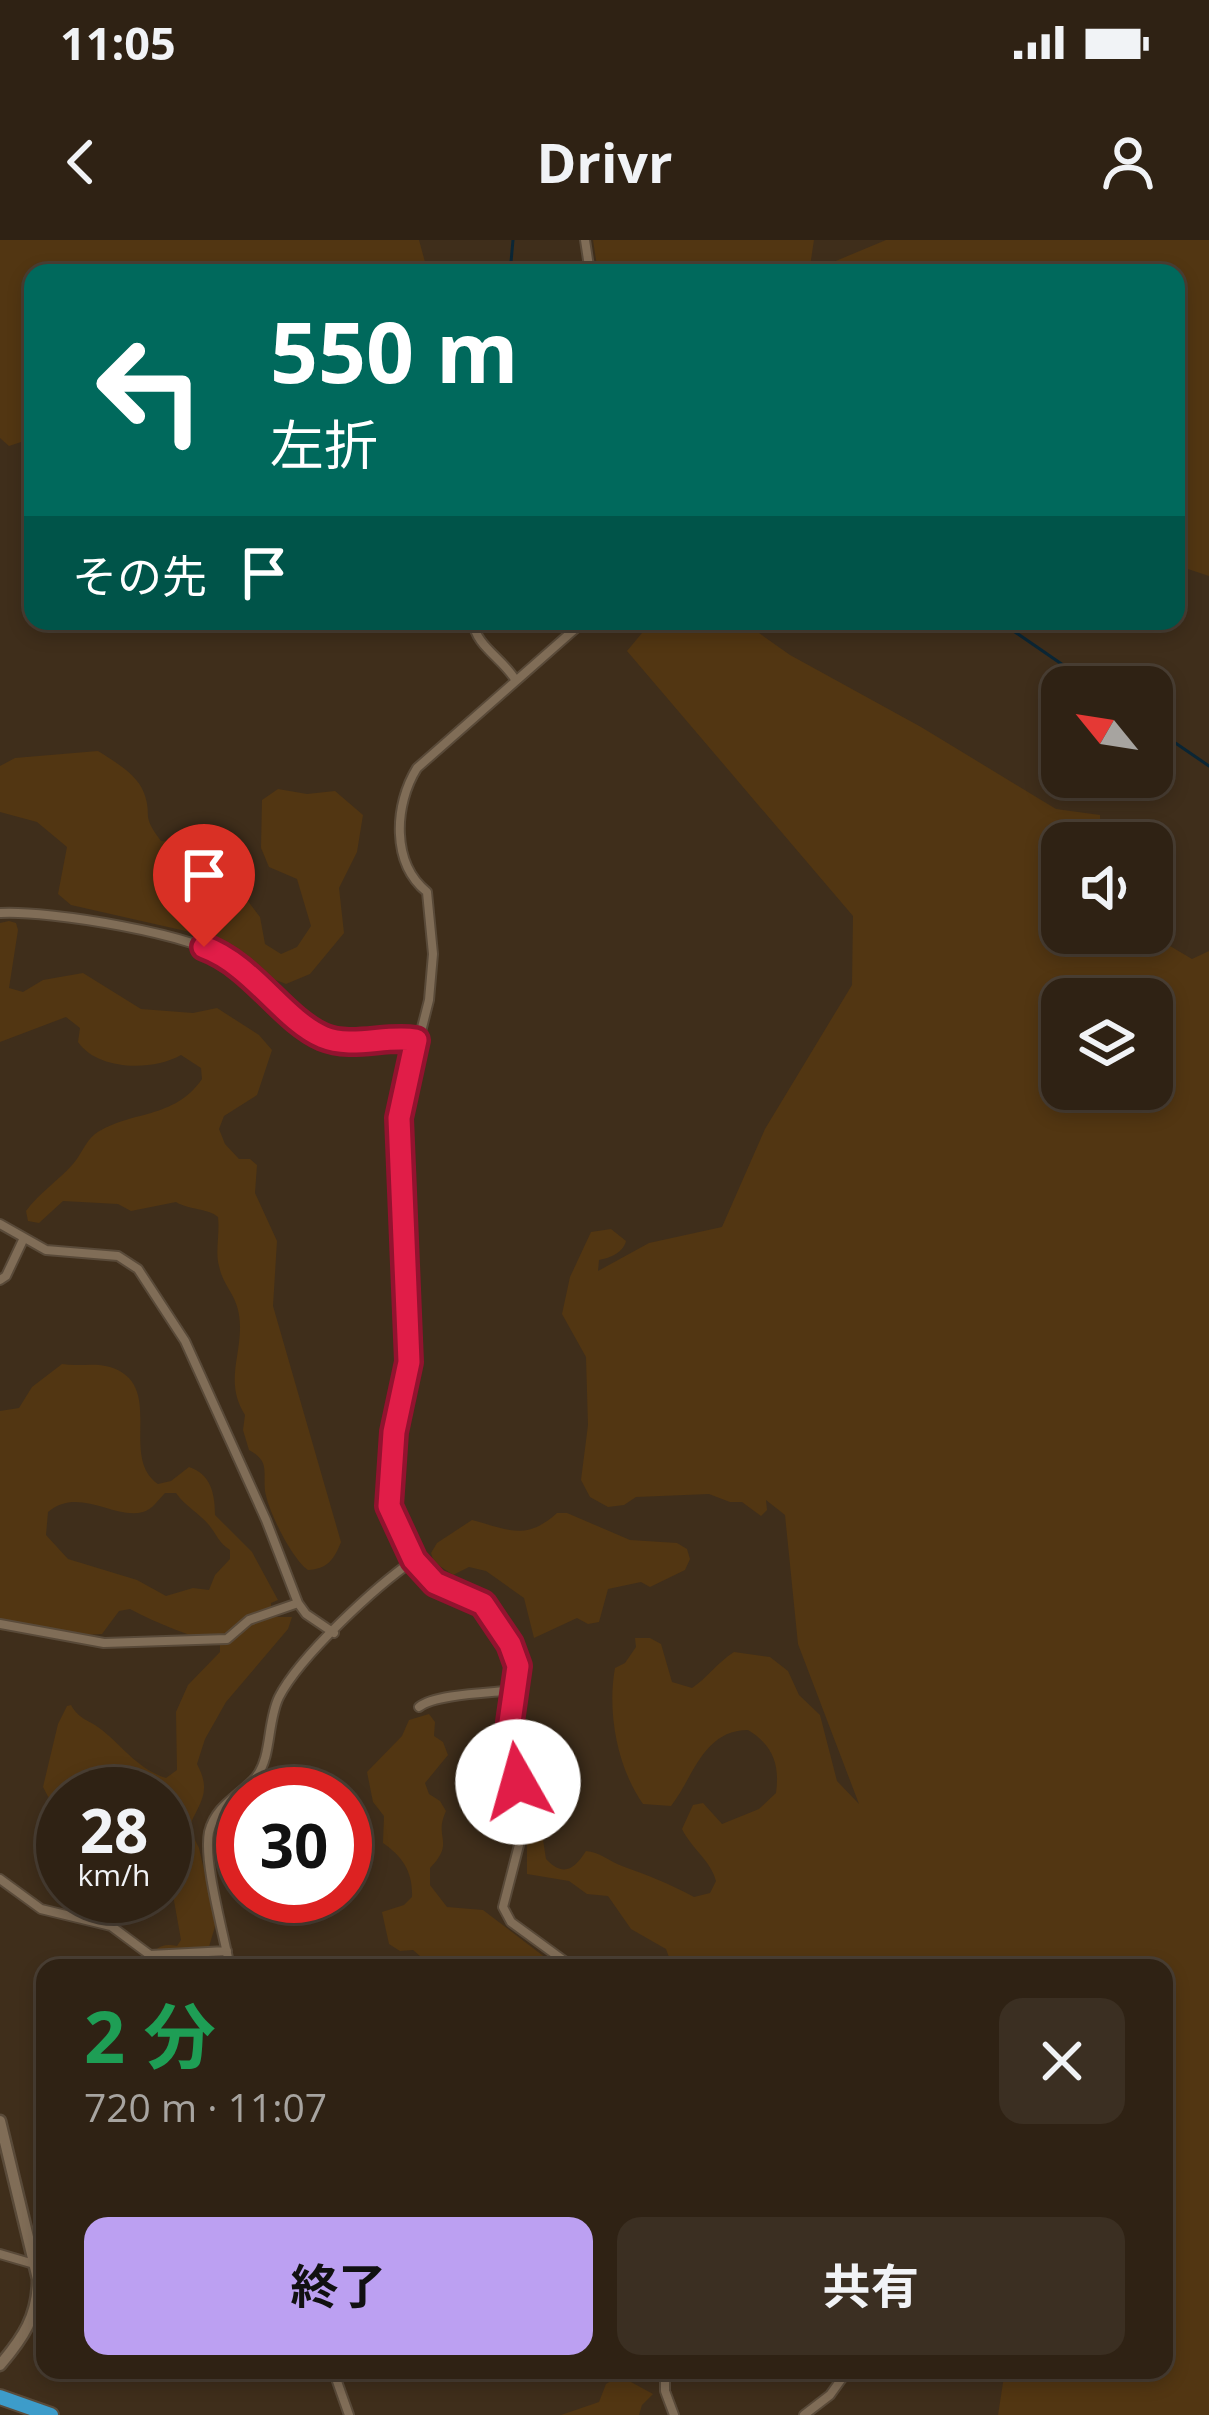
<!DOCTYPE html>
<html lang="ja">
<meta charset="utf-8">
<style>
:root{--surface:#2f2214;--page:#3b2f22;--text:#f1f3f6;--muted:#a7a4a0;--line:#4a3f34;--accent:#bca0f2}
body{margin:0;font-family:"Open Sans","Noto Sans JP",sans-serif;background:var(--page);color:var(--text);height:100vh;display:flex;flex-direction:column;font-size:45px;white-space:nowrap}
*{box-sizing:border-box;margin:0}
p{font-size:39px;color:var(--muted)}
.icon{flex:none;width:66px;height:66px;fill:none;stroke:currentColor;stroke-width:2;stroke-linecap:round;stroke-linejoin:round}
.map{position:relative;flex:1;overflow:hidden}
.details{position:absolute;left:36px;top:1719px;width:1137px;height:420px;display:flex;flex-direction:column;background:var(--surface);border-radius:24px;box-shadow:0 6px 18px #0003,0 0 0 3px var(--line)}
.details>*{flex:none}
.top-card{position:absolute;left:24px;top:24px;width:1161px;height:366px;border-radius:24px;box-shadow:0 6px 18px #0003,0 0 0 3px var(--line);background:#00695c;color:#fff;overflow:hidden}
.needle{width:78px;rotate:300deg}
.buttons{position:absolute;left:1041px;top:426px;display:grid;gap:24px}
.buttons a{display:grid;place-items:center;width:132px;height:132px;border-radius:24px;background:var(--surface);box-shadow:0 6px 18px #0003,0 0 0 3px var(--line);font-size:60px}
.speed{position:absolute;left:36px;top:1527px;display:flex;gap:24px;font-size:60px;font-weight:700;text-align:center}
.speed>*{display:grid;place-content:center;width:156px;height:156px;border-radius:50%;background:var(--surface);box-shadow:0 6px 18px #0003,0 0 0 3px var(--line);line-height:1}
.speed small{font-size:30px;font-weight:400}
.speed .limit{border:18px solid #d22;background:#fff;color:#111}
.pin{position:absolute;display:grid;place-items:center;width:102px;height:102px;color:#fff;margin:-123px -51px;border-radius:50% 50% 50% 0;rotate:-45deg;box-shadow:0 0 12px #0007}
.pin .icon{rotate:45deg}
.me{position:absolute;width:132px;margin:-66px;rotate:353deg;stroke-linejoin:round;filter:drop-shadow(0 0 9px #0008)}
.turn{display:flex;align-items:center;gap:42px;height:252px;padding:0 48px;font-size:54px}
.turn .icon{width:156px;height:156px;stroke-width:2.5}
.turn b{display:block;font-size:84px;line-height:102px}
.then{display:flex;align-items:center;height:114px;padding:0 48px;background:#0003;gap:24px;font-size:45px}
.round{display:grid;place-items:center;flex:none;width:126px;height:126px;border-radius:24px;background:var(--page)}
.head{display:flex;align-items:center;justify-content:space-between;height:204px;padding:0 48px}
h1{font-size:72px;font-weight:700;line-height:90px;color:#1e9e55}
.action{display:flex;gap:24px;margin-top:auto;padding:24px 48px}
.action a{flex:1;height:138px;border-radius:24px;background:var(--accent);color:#111;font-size:48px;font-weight:700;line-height:138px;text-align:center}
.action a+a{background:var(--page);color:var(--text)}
.status{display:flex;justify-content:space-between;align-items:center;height:84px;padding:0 60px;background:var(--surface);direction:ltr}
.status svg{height:33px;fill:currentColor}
header{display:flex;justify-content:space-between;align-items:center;height:156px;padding:0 48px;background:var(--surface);font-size:54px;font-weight:700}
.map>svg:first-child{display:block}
.green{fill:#523612;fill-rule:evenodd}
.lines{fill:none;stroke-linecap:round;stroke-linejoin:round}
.stream{stroke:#0b2635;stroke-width:3}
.minor-casing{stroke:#594a39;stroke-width:12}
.tertiary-casing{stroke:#594a39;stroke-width:15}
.trunk-casing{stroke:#594a39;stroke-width:18}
.minor{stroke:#806d57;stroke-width:8}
.tertiary{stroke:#806d57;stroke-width:10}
.trunk{stroke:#3d9cca;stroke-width:14}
.route-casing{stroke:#92132f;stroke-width:30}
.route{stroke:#e11d48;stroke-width:21}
</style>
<div class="status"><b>11:05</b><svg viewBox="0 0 49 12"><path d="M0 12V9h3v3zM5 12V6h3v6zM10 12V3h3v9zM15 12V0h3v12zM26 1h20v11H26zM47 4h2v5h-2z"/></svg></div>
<header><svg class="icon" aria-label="back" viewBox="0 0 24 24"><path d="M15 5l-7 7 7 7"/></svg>Drivr<svg class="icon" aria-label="person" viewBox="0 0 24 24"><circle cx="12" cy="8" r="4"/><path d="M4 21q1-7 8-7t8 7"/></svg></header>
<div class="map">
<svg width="1209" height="2175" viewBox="0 0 1209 2175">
<rect width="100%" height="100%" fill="#3f2e1b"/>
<path class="green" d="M0 0H419L428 33H33V198L9 206 0 198Z
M593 0H814L809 33H598Z
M886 0H1209V336L1176 325V33H829L831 23Z
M652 381H742L790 415 921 487 1056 569 1100 575 1101 603H1062V693H1148L1192 719 1209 711V2175H998L1005 2130H1164V1728H673L666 1709 631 1689 608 1656 587 1654 569 1641 527 1634V1536L533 1534 546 1619C563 1637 574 1630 586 1611 599 1612 609 1621 622 1626 647 1635 670 1644 694 1657L710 1653 716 1641C711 1621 692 1609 682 1589L693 1565 703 1563 722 1584 759 1569 776 1553C780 1525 773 1505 748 1490 703 1490 693 1538 671 1566L643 1564C617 1527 607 1472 615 1428L625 1423 636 1407 635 1398H650L661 1404 672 1442 692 1448C706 1439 717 1423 734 1412L770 1417 788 1431 799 1455 820 1475 837 1541 859 1564 798 1404 785 1275 766 1260 767 1270 761 1276 742 1262H730L709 1254 636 1257 624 1265 608 1267 590 1257 581 1240 588 1185 586 1117 562 1074 570 1037 591 992 611 989 626 1001C623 1013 610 1018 599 1020L598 1031 649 1003 722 987 765 889 852 745 853 676 627 411ZM1062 759H1152V849H1062Z
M98 511C115 522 137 534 144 553 153 578 140 573 161 601L186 602 244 656 260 677 265 704 281 714 297 707 311 686 297 639 269 627 261 608 262 560 278 549 307 554 335 551 363 575 357 612 339 648 344 693 310 734 286 744 268 737 239 711 212 697 71 665 58 654 67 607 37 582 0 572V526L15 518Z
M9 681 16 683 18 690 9 748 23 752 43 740 83 733 141 769 193 773 217 768 259 795 272 810 257 855 224 876 219 889 225 904 239 919H250L257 925 255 953 277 1001 273 1066 341 1302C334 1320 327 1329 308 1330 292 1319 268 1271 265 1251 263 1231 270 1221 249 1210L243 1190 245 1175C226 1145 239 1121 240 1090 241 1056 224 1050 219 1026 215 1012 220 993 218 977 208 968 189 970 176 962L131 971 118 964 63 961 39 983 28 981 26 971C39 953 58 941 73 924 81 915 85 902 95 894 130 870 174 880 202 839L201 828 181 815C153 831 98 831 78 802L80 788 66 777 0 802V683Z
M62 1124C78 1127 94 1122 110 1127 167 1145 118 1216 158 1244L171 1241 189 1227C211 1234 215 1254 215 1275L252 1312 278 1360 271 1363 272 1377H292L288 1389 226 1462 205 1499 197 1524C213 1554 198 1563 189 1588L199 1608 216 1683 206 1717 215 1728H154L149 1720C156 1707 162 1703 177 1706L181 1700 173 1655 165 1640V1554H63V1585L43 1547 58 1484 67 1466 71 1465C79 1480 90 1480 102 1490 124 1508 138 1529 166 1538L177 1530 176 1472 188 1445 220 1412V1405C190 1396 158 1384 130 1369L119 1371 102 1394 45 1397 0 1390V1171L19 1168 32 1147ZM165 1253H176C186 1267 199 1273 209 1285 218 1296 218 1302 230 1310V1319L215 1335 209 1350 193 1348 166 1356 137 1340 68 1319 46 1295 48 1272C79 1246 114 1280 143 1272 152 1270 159 1259 165 1253Z
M557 1273H567L630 1300 677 1303 687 1309 690 1319 685 1330 650 1347 641 1342 608 1349 599 1382 588 1384 577 1378 534 1398 524 1358 486 1331 469 1327 453 1335 434 1322 431 1313 437 1303 472 1280C509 1290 526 1301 557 1273Z
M429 1474 435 1482 434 1496 443 1502 448 1515 425 1543 429 1554 440 1561 446 1571C433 1599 456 1601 430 1628V1645L447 1667 483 1670 559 1728H434L413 1710 400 1711 389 1704 382 1672 404 1665 412 1657C413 1632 403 1617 383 1603L384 1576 373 1562 367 1532 402 1496 409 1480Z
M620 2136 653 2154 642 2165 639 2175H561L599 2162 606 2144Z"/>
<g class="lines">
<path class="stream" d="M510 33 513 0
M999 381 1095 447
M1155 489 1209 526"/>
<defs>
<path id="minor" d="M585 0 590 33
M473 381C475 406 504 419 516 441
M0 673C48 670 197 694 234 722 265 745 292 783 327 798 357 805 386 795 416 799
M0 984 46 1010 118 1016 138 1029 185 1101 266 1280 298 1363 306 1374 334 1393
M0 1040 6 1036 23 1000
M0 1384 104 1403 227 1399 249 1380 298 1363
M419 1467C435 1454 490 1453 515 1450
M0 1639 41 1669 111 1686 150 1715 227 1711
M230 1728C224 1694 203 1622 209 1592 216 1564 240 1556 256 1537 272 1517 267 1481 279 1457 300 1416 376 1346 414 1320
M574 1728 511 1682 503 1667 519 1605 521 1569 510 1482 518 1426 493 1374 476 1359 435 1343 414 1320 389 1266 394 1192 409 1122 399 878 429 760 433 714 427 652C391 623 394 565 417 528L584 381
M0 2014 34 2024
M333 2130 349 2175
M665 2130V2151L674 2175
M804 2175 830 2155 848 2130"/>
<path id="tertiary" d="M0 1881 38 2039C38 2076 23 2098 0 2125"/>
<path id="trunk" d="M0 2157 51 2175"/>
</defs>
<use href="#minor" class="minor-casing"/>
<use href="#tertiary" class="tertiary-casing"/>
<use href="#trunk" class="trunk-casing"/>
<use href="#minor" class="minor"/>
<use href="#tertiary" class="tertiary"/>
<use href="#trunk" class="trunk"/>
</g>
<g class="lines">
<defs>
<path id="route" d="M204 707C253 725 282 779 323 797 352 809 385 795 416 800L399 878 409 1122 394 1192 389 1266 414 1320 435 1343 483 1364 510 1404 518 1426 510 1482 518 1542"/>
</defs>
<use href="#route" class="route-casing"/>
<use href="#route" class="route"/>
</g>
</svg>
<div class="buttons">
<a><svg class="needle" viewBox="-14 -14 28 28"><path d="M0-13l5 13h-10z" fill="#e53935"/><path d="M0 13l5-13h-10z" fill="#a7a4a0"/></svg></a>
<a><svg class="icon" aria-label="sound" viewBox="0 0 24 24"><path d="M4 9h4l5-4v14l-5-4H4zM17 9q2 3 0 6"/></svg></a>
<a><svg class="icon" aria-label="layers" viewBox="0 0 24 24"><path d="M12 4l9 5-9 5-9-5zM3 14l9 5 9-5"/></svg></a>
</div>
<div class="speed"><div>28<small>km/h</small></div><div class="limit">30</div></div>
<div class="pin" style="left:204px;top:707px;background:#d93025"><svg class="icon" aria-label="arrive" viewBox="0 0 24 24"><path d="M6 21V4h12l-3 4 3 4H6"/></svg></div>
<svg class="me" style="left:518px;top:1542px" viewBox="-20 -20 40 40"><circle r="19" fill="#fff"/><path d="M0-13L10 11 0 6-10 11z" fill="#e11d48"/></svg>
<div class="top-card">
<div class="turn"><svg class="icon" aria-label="left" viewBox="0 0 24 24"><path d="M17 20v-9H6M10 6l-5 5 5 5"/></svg><div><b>550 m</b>左折</div></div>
<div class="then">その先<svg class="icon" aria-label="arrive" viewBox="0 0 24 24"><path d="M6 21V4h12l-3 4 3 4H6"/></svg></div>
</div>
<section class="details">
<div class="head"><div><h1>2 分</h1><p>720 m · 11:07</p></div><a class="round"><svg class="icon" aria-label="close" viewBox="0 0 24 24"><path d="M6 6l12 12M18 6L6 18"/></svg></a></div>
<div class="action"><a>終了</a><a>共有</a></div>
</section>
</div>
